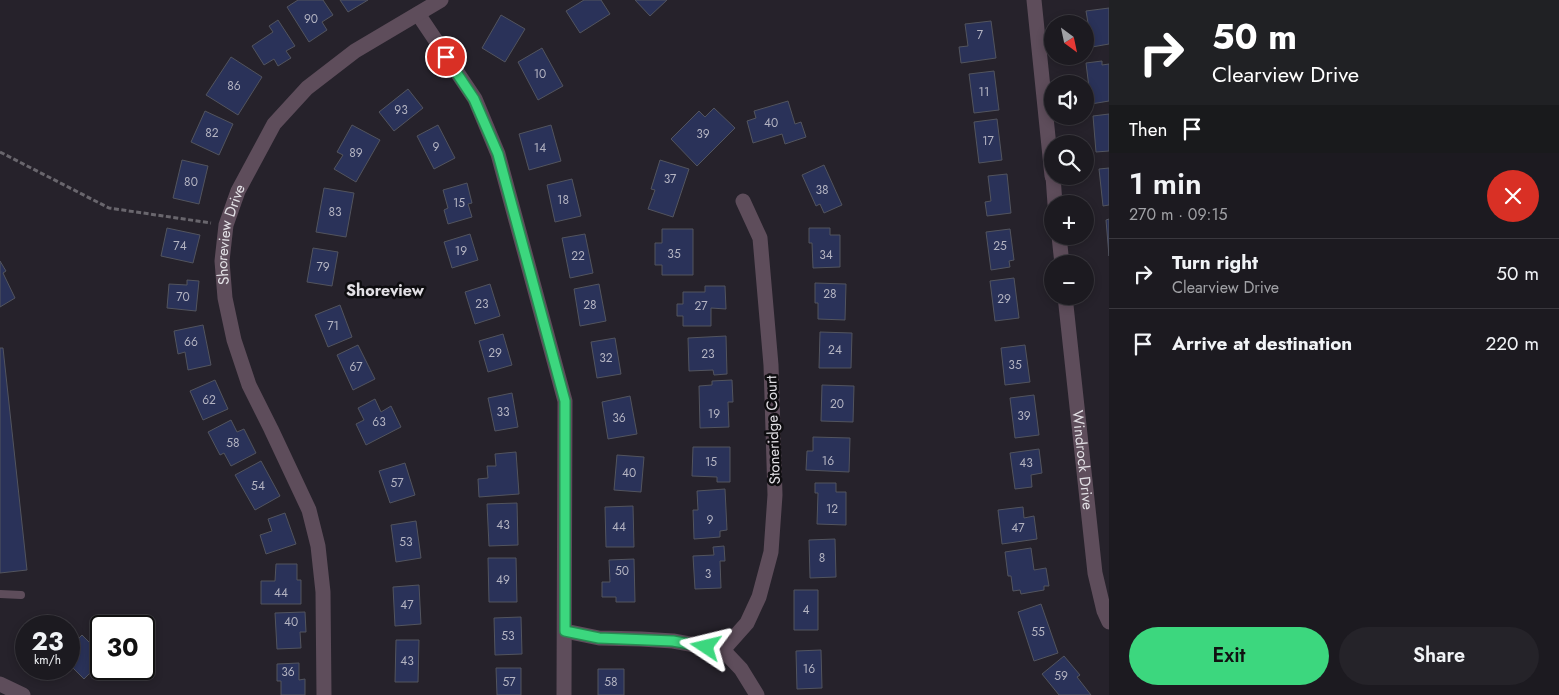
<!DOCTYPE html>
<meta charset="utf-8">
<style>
:root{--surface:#1c1a20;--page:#252329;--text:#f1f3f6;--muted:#a0a1a5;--line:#3a383e;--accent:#3cd77e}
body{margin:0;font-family:Jost,sans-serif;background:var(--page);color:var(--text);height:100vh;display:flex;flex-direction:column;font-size:19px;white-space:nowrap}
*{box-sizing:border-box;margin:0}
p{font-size:16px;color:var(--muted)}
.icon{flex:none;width:28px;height:28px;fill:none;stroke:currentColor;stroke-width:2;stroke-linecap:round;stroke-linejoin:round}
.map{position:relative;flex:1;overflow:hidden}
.sheet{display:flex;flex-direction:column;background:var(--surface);width:450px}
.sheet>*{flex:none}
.banner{background:#202124;color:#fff;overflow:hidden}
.needle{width:32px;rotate:147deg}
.tools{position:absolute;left:1044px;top:15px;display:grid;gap:10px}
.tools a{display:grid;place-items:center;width:50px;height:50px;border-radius:50%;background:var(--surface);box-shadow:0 2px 8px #0003,0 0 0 1px var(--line);font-size:25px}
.speed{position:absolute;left:15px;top:615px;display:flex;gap:10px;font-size:25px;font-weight:700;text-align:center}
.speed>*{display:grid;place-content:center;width:65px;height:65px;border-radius:50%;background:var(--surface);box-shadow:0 2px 8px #0003,0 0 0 1px var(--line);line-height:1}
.speed small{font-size:12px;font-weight:400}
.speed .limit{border:2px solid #111;border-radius:8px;background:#fff;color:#111}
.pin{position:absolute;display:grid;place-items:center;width:42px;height:42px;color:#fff;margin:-21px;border:2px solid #fff;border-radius:50%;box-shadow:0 1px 5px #0007}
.me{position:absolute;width:55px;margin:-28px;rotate:280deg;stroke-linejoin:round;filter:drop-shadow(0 0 4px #0008)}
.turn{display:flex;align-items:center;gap:18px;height:105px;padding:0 20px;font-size:22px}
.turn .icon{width:65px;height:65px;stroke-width:2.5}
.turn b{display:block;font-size:35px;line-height:42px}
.then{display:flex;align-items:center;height:48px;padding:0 20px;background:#0003;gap:10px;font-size:19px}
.round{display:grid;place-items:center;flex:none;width:52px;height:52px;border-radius:26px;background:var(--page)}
.headline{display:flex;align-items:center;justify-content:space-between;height:85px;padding:0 20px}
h1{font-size:30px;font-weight:600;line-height:38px}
.primary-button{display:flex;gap:10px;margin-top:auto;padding:10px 20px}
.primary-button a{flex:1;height:58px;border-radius:30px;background:var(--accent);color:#111;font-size:20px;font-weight:600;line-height:58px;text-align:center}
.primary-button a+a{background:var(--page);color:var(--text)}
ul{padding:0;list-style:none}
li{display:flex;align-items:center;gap:15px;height:70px;padding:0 20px;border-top:1px solid var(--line)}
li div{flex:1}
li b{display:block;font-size:19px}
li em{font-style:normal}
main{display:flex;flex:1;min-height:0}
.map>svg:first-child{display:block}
.building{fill:#2a3259;stroke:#52545e}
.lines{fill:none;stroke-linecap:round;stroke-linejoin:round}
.path{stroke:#69666d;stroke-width:3;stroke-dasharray:5 2.5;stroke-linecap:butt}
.lane{stroke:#5e4d5b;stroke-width:8}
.street{stroke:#5e4d5b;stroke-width:15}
.route-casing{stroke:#278c52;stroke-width:12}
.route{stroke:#3cd77e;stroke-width:9}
.labels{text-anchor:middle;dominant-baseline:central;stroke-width:5;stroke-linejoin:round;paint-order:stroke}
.number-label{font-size:12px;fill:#b4b4c2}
.street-label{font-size:15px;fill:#e2e0e5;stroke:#0e0d10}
.neighbourhood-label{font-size:16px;font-weight:bold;fill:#e2e0e5;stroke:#0e0d10}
</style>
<main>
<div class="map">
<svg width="1109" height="695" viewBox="0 0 1109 695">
<rect width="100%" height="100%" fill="#26222b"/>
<path class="building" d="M298 0H323L333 15 322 22 327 30 309 42 287 7Z
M340 0H368L348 12Z
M584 0H601L610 14 580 33 566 11Z
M635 0H667L650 16Z
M1109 8V44L1092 47 1086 11Z
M501 15 525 29 505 62 482 48Z
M278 20 295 46 286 51 291 58 278 66 274 59 264 65 252 46 273 32 269 26Z
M991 21 996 58 961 63 959 47 968 46 965 24Z
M542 48 563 86 538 100 518 62Z
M231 57 262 77 238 115 206 95Z
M1102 61V65L1109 64V101L1091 104 1086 63Z
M994 71 999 110 974 113 969 74Z
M408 89 423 108 394 131 379 112Z
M788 101 795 124 801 122 806 137 785 144 782 134 753 143 747 121 756 118 754 111Z
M714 108 735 128 697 166 671 139 699 111 705 117Z
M205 111 233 124 219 155 191 142Z
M1109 114V151L1096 152 1093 116Z
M997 119 1002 160 979 163 974 122Z
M352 125 380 140 356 182 334 169 343 155 337 152Z
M438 125 455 158 434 169 417 136Z
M551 125 561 161 529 170 519 134Z
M182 160 208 166 199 204 173 198Z
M660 160 689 169 673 217 648 209 655 190 651 189Z
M824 165 842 205 824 213 820 204 816 206 802 175Z
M1109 168V205L1103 206 1099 169Z
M1007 174 1011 213 987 216 985 202 991 201 988 176Z
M572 179 581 216 555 222 547 185Z
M467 183 472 203 468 204 472 217 448 224 444 210 448 208 443 190Z
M324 188 354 193 346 237 316 232Z
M1109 219V256L1106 220Z
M167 228 200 235 193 263 161 256Z
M809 228H830V235H840V267L813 268 812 243H809Z
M662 229H693V275H662V265H655V243H662Z
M1010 229 1014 260 1009 261 1010 267 991 270 986 232Z
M470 234 478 260 452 268 444 242Z
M585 234 593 273 570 278 562 238Z
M313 248 338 252 332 286 307 282Z
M0 261 6 271 3 273 15 298 0 307Z
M1014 278 1019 318 995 321 990 281Z
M187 280 199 281 196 311 167 308 169 284 187 285Z
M815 283 846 284 845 320 818 319V303H815Z
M490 284 500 316 475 324 465 292Z
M599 284 606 321 580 326 574 289Z
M705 286H725L726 309 711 308V326H683V316H677V304H683V292H705Z
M340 305 352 337 328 347 315 315Z
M203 325 211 365 188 370 185 352 178 354 174 331Z
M820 332 852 333 851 368H819Z
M503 334 512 365 488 372 479 341Z
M726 336 727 374 714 375 713 370 689 371 688 338Z
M615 338 621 374 597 378 591 342Z
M358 345 375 379 353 390 337 355Z
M1025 345 1030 382 1005 385 1001 348Z
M0 348H3L27 570 0 573Z
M215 380 228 409 203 420 190 391Z
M732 380 733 402H728L729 427 700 428 699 386 712 385V381Z
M822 385 854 386 853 422 821 421Z
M512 393 518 427 495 431 488 398Z
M1034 395 1039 435 1015 438 1010 398Z
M630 396 637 434 608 439 602 402Z
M375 399 381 412 391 406 401 427 366 445 356 424 364 420 358 408Z
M231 420 237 432 244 429 256 453 231 466 224 453 220 455 208 432Z
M813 437 850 438 849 472 806 470 807 451H813Z
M693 447H730V482H717V477L692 476Z
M1039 449 1042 473 1031 475 1032 487 1015 489 1010 453Z
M516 452 519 494 479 497 478 479 488 478 487 466H496L495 454Z
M617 455 644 457 641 492 614 490Z
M261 461 280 496 255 510 235 475Z
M405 463 415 495 390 503 379 471Z
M815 483H836V492H846V525L817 524 818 493H815Z
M725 489 727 530 720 531V537L694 539 693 510H698L697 491Z
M517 503 518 545 489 546 487 504Z
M633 506 634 547H606L605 507Z
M1023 507 1024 518 1034 516 1037 539 1002 544 998 510Z
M285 513 296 544 266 554 260 535 272 531 268 519Z
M416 521 421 558 396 562 391 525Z
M835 539 836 577 810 578 809 540Z
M724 546 725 561H720L721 588 695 589 693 556 714 555 713 547Z
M1031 548 1034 570 1046 568 1049 586H1044V590L1021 594 1020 590 1013 591 1011 576H1008L1005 552Z
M488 558H516L517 602H489Z
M634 559 635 602H616V597H602V582H610L609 560Z
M276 564H297V580H301V604H261V581H275Z
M419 585 421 624 395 626 393 587Z
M794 590H818V630H794Z
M1041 604 1058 653 1034 661 1018 612Z
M305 612 306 632H300L301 648 277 649 275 613Z
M521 617 522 654 495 655 494 618Z
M82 635 91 644 94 642 101 649V662L84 679 69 664V648Z
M396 640H419L418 682H395Z
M821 650 822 688 797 689 796 651Z
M1064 656 1080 675 1077 677 1091 695H1059L1042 674Z
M299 663V680L305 679V695H281V681H277V664Z
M496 668H521V695H497Z
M598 669H624V695H598Z"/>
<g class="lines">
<path class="path" d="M0 152 109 208 211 223"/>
<path class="lane" d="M0 594 21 595"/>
<g class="street">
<path d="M1034 0 1052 176"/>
<path d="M418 14 475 99 498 154 565 401 564 695"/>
<path d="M1053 176 1055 204"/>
<path d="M1059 236 1062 264"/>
<path id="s1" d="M1065 296 1095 573 1104 611 1109 622"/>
<path d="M565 631 599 638 641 639 673 641 723 650 741 669 757 695"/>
<path d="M723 650 747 623 759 597 771 552 775 495 771 365 760 238 743 201"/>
<path d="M0 684 23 695"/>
<path id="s2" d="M324 695 323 592 318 546 309 510 271 429 249 385 234 340 225 298 222 261 226 225 238 191 274 124 307 88 355 51 441 0"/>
</g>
</g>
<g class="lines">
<defs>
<path id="route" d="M446 57 474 99 498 154 565 401V631L599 638 673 641 706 647"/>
</defs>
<use href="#route" class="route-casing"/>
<use href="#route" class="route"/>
</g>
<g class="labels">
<g class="number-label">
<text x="311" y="19">90</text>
<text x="980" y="35">7</text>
<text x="540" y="74">10</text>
<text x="234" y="86">86</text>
<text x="984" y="92">11</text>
<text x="401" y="110">93</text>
<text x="771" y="123">40</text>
<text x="212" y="133">82</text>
<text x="703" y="134">39</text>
<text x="988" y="141">17</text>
<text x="436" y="147">9</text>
<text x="540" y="148">14</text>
<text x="356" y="153">89</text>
<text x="670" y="179">37</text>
<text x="191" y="182">80</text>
<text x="822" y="190">38</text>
<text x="563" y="200">18</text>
<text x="459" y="203">15</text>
<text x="335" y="212">83</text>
<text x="180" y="246">74</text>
<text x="1000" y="246">25</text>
<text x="461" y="251">19</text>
<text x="674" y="254">35</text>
<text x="826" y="255">34</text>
<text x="578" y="256">22</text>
<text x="323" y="267">79</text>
<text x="830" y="294">28</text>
<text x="183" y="297">70</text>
<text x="1004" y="299">29</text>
<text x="482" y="304">23</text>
<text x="590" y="305">28</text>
<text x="701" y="306">27</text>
<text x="333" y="326">71</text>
<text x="191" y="342">66</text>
<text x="835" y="350">24</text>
<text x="495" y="353">29</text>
<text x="708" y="354">23</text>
<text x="606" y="358">32</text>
<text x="1015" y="365">35</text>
<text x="356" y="367">67</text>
<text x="209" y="400">62</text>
<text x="837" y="404">20</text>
<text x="503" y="412">33</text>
<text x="714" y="414">19</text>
<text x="1024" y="416">39</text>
<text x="619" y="418">36</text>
<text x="379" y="422">63</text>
<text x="233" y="443">58</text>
<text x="828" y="461">16</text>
<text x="711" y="462">15</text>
<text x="1026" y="463">43</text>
<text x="629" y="473">40</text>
<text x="397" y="483">57</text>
<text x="258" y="486">54</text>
<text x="832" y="509">12</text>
<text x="710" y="520">9</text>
<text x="503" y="525">43</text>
<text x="619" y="527">44</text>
<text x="1018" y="528">47</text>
<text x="406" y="542">53</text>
<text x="822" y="558">8</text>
<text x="622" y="571">50</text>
<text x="708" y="574">3</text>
<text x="503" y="580">49</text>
<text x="281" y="593">44</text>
<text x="407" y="605">47</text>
<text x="806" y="610">4</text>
<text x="291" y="622">40</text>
<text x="1038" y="632">55</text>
<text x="508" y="636">53</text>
<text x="407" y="661">43</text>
<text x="809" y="669">16</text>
<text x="288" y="672">36</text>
<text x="1061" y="676">59</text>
<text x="509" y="682">57</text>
<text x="611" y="682">58</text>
</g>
<g class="street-label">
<text stroke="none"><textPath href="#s2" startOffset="480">Shoreview Drive</textPath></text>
<text transform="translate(773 430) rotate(-92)">Stoneridge Court</text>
<text stroke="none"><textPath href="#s1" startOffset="165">Windrock Drive</textPath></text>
</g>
<g class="neighbourhood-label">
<text x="385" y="290">Shoreview</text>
</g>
</g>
</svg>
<div class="tools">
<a><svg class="needle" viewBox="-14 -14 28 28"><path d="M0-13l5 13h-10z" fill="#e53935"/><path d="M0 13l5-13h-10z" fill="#a0a1a5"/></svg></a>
<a><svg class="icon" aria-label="sound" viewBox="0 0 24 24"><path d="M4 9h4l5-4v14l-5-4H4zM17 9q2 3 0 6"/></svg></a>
<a><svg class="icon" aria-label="search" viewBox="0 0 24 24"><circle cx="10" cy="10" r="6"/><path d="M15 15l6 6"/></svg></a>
<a>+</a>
<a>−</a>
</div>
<div class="speed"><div>23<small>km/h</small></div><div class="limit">30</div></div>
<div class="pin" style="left:446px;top:57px;background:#d93025"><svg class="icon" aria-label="arrive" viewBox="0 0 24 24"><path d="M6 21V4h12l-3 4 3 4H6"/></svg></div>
<svg class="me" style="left:706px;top:647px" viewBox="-20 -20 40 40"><path d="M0-17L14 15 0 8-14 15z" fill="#3cd77e" stroke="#fff" stroke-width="4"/></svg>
</div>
<section class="sheet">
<div class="banner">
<div class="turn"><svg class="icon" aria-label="right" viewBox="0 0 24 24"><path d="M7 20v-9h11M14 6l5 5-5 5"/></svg><div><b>50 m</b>Clearview Drive</div></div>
<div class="then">Then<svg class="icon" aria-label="arrive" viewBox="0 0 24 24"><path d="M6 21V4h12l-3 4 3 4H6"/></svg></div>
</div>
<div class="headline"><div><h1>1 min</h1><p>270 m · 09:15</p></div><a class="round" style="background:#d93025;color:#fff"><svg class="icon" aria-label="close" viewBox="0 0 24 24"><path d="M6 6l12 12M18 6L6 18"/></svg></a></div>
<ul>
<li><svg class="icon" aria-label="right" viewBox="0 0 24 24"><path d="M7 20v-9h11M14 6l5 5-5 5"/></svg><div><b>Turn right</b><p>Clearview Drive</p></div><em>50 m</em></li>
<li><svg class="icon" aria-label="arrive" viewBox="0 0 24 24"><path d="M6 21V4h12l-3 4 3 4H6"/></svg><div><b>Arrive at destination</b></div><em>220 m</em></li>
</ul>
<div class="primary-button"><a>Exit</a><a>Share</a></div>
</section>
</main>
